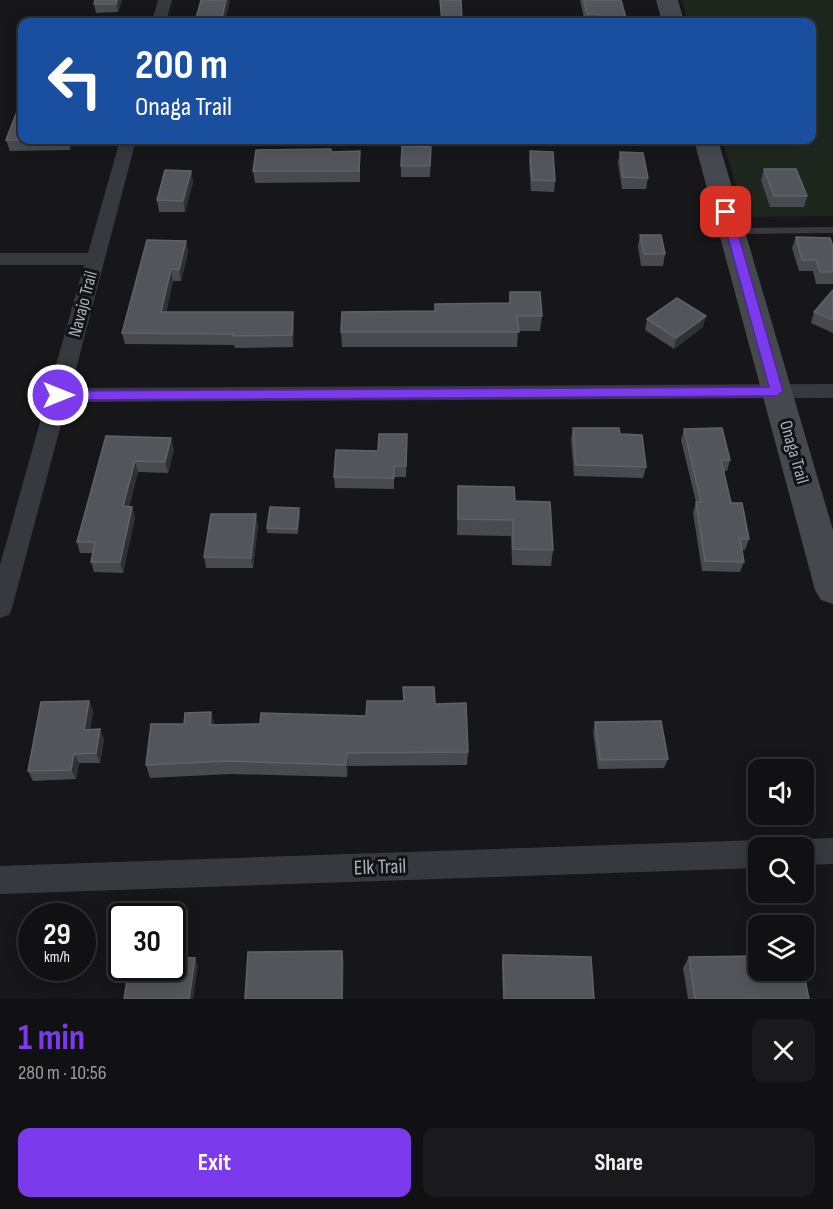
<!DOCTYPE html>
<meta charset="utf-8">
<style>
:root{--surface:#111113;--page:#1a1a1c;--text:#f1f3f6;--muted:#9c9da0;--line:#303133;--accent:#7c3aed}
body{margin:0;font-family:"Sofia Sans Condensed",sans-serif;background:var(--page);color:var(--text);height:100vh;display:flex;flex-direction:column;font-size:22px;white-space:nowrap}
*{box-sizing:border-box;margin:0}
p{font-size:20px;color:var(--muted)}
.icon{flex:none;width:33px;height:33px;fill:none;stroke:currentColor;stroke-width:2;stroke-linecap:round;stroke-linejoin:round}
.map{position:relative;height:999px;overflow:hidden}
.details{display:flex;flex-direction:column;background:var(--surface);flex:1}
.details>*{flex:none}
.top-card{position:absolute;left:18px;top:18px;width:798px;height:126px;border-radius:12px;box-shadow:0 3px 15px #0003,0 0 0 2px var(--line);background:#1a4fa0;color:#fff;overflow:hidden}
.buttons{position:absolute;left:748px;top:759px;display:grid;gap:12px}
.buttons a{display:grid;place-items:center;width:66px;height:66px;border-radius:12px;background:var(--surface);box-shadow:0 3px 15px #0003,0 0 0 2px var(--line);font-size:30px}
.speed{position:absolute;left:18px;top:903px;display:flex;gap:12px;font-size:30px;font-weight:700;text-align:center}
.speed>*{display:grid;place-content:center;width:78px;height:78px;border-radius:50%;background:var(--surface);box-shadow:0 3px 15px #0003,0 0 0 2px var(--line);line-height:1}
.speed small{font-size:15px;font-weight:400}
.speed .limit{border:3px solid #111;border-radius:9px;background:#fff;color:#111}
.pin{position:absolute;display:grid;place-items:center;width:51px;height:51px;color:#fff;margin:-26px;border-radius:12px;box-shadow:0 3px 9px #0006}
.me{position:absolute;width:66px;margin:-33px;rotate:90deg;stroke-linejoin:round;filter:drop-shadow(0 0 4px #0008)}
.turn{display:flex;align-items:center;gap:21px;height:126px;padding:0 18px;font-size:27px}
.turn .icon{width:78px;height:78px;stroke-width:2.5}
.turn b{display:block;font-size:42px;line-height:51px}
.round{display:grid;place-items:center;flex:none;width:63px;height:63px;border-radius:12px;background:var(--page)}
.headline{display:flex;align-items:center;justify-content:space-between;height:102px;padding:0 18px}
h1{font-size:36px;font-weight:700;line-height:45px;color:var(--accent)}
.button{display:flex;gap:12px;margin-top:auto;padding:12px 18px}
.button a{flex:1;height:69px;border-radius:12px;background:var(--accent);color:#fff;font-size:24px;font-weight:700;line-height:69px;text-align:center}
.button a+a{background:var(--page);color:var(--text)}
.map>svg:first-child{display:block}
.green{fill:#1e271e}
.lines{fill:none;stroke-linecap:round;stroke-linejoin:round}
.lane{fill:#37393e;fill-rule:evenodd}
.street{fill:#37393e;fill-rule:evenodd}
.secondary{fill:#45494e;fill-rule:evenodd}
.wall{fill:#474a4e}
.shaded-wall{fill:#303134}
.building{fill:#52555a;stroke:#5f6369;stroke-width:1.5}
.route{fill:#7c3aed;stroke:#51269a;stroke-width:1.5}
.labels{text-anchor:middle;dominant-baseline:central;stroke-width:6;stroke-linejoin:round;paint-order:stroke}
.street-label{font-size:18px;fill:#a8b0ba;stroke:#111214}
.near-street-label{font-size:21px;fill:#a8b0ba;stroke:#111214}
</style>
<div class="map">
<svg width="833" height="999" viewBox="0 0 833 999">
<rect width="100%" height="100%" fill="#171719"/>
<path class="green" d="M682 0H833V216L746 217 722 140H812V22H688Z"/>
<g class="lines">
<path class="lane" d="M833 227V233L732 234 727 231 732 228Z"/>
<path class="street" d="M158 0H172L166 22H152Z
M120 140H136L71 388 833 384V398L67 402 12 608 9 615 0 618V565L84 265H0V253H88Z
M833 838V864L804 865V848H792L794 842 804 839Z
M759 840 769 844 770 848H759V868L0 894V866Z"/>
<path class="secondary" d="M656 0H678L684 22H662Z
M694 140H718L833 530V604L821 600 815 590Z"/>
</g>
<path class="wall" d="M95 0H122L118 12 96 13 94 4Z
M580 0H621L627 22H585Z
M6 140H73L70 150 10 151Z
M431 147 430 177H401V166Z
M530 151 555 181 554 192 531 191 529 162Z
M620 152 648 178 646 189H622L618 163Z
M360 162V182L255 183 253 171Z
M764 169 807 196 804 207H770L761 180Z
M191 171 193 182 185 212H159L157 200Z
M640 235 665 254 663 266H641L638 246Z
M796 237 833 247V284H816L813 271H799L792 248Z
M186 241 188 252 181 281H173L166 312 294 323 293 347 235 348 234 345 125 344 122 333Z
M833 290V333L811 323 814 312Z
M510 292 542 316 540 331H518L517 347H342L341 332 435 311 509 303Z
M647 319 703 327 674 349 645 330Z
M573 428 620 434 646 467 643 478 574 476 571 439Z
M684 429 730 460 727 471H723L731 503 749 539 745 550H742L744 562 740 572 702 571 693 513 696 502 681 440Z
M407 434 406 477H394V489L335 488 334 477Z
M106 436 174 449 168 473 138 472 129 507H132L135 517 123 573 94 572 91 562 93 553H80L77 542Z
M458 486 515 501 553 550 551 566 512 565 511 536 457 535Z
M299 508 300 514 298 534 267 533V528Z
M258 525 253 568H206L204 557Z
M89 701 93 711 90 729 104 739 100 763H79L76 779 33 781 28 771Z
M435 704 468 752 467 765 348 766 347 777 230 774 150 778 146 765 184 724 214 725 260 724 366 716Z
M595 722 668 759 664 768 598 769 593 732Z
M503 955 594 999H503L502 962Z
M689 957 809 999H688L683 968Z"/>
<path class="shaded-wall" d="M117 0H122L118 12 116 4Z
M226 0H230L225 22H221Z
M67 140H73L70 150Z
M191 171 193 182 185 212 183 201Z
M186 241 188 252 181 281 179 270Z
M171 269 173 281 164 324 161 312Z
M293 312 294 323 293 347 292 335Z
M706 316 703 327 674 349 676 338Z
M171 438 174 449 168 473 165 462Z
M135 461 138 472 126 517 123 506Z
M132 507 135 517 123 573 120 562Z
M299 508 300 514 298 534 297 529Z
M256 514 258 525 253 568 251 558Z
M89 701 93 711 88 739 84 730Z
M211 712 215 726 210 725Z
M100 729 104 739 100 763 96 753Z
M347 753 348 766 347 777 346 765Z
M74 754 79 763 76 779 71 770Z
M342 951 344 962 343 999H342Z
M195 958 198 965 193 999H189Z"/>
<path class="building" d="M95 0H117L116 4H94Z
M201 0H226L221 22H195Z
M440 0H461L462 22H442Z
M584 0H621L627 22H600L598 14H587Z
M16 114H22V140H6Z
M402 146 431 147 430 166H401Z
M331 149V152L360 151 359 171H253L256 150Z
M530 151 553 152 555 181 532 180Z
M620 152 643 153 648 178 623 177Z
M764 169H796L807 196H774Z
M165 170 191 171 183 201 157 200Z
M640 235H661L665 254H644Z
M796 237 830 238 833 247V272H820L816 260H802Z
M147 240 186 241 179 270 171 269 161 312H293L292 335 233 336V334L122 333Z
M833 290V320L814 312Z
M510 292H540L542 316H517L519 332H341L342 312 435 311V304L510 303Z
M677 298 706 316 676 338 647 319Z
M573 428H619L620 434 642 435 646 467 576 465Z
M722 428 730 460H721L731 503H742L749 539H740L744 562 705 561 696 502H701L684 429Z
M379 434H407L406 466H394V478L334 477 336 450 378 451Z
M106 436 171 438 165 462 135 461 123 506 132 507 120 562H91L95 542H77Z
M458 486 514 487 515 501 550 502 553 550 513 549V520L458 519Z
M270 507 299 508 297 529 267 528Z
M211 514H256L251 558 204 557Z
M403 687H434L435 704 466 703 468 752 347 753 346 765 227 761 146 765 151 724H184L185 713 211 712 210 725 260 724 261 713 366 716 367 701H404Z
M89 701 84 730 100 729 96 753 74 754 71 770 28 771 41 702Z
M661 721 668 759 600 760 595 722Z
M342 951V999H245L248 952Z
M503 955 591 957 594 999H504Z
M759 956V970H803L809 999H695L689 957Z
M172 957 195 958 189 999H124L129 968H172Z"/>
<path class="route" d="M726 209 732 212 783 391 777 396 58 400 51 395 58 391 769 387 721 212Z"/>
<g class="labels">
<g class="street-label">
<text transform="translate(83 304) rotate(-75)">Navajo Trail</text>
<text transform="translate(794 452) rotate(74)">Onaga Trail</text>
</g>
<g class="near-street-label">
<text transform="translate(380 867) rotate(-2)">Elk Trail</text>
</g>
</g>
</svg>
<div class="buttons">
<a><svg class="icon" aria-label="sound" viewBox="0 0 24 24"><path d="M4 9h4l5-4v14l-5-4H4zM17 9q2 3 0 6"/></svg></a>
<a><svg class="icon" aria-label="search" viewBox="0 0 24 24"><circle cx="10" cy="10" r="6"/><path d="M15 15l6 6"/></svg></a>
<a><svg class="icon" aria-label="layers" viewBox="0 0 24 24"><path d="M12 4l9 5-9 5-9-5zM3 14l9 5 9-5"/></svg></a>
</div>
<div class="speed"><div>29<small>km/h</small></div><div class="limit">30</div></div>
<div class="pin" style="left:726px;top:212px;background:#d93025"><svg class="icon" aria-label="arrive" viewBox="0 0 24 24"><path d="M6 21V4h12l-3 4 3 4H6"/></svg></div>
<svg class="me" style="left:58px;top:395px" viewBox="-20 -20 40 40"><circle r="17" fill="#7c3aed" stroke="#fff" stroke-width="3"/><path d="M0-11L8 9 0 5-8 9z" fill="#fff"/></svg>
<div class="top-card">
<div class="turn"><svg class="icon" aria-label="left" viewBox="0 0 24 24"><path d="M17 20v-9H6M10 6l-5 5 5 5"/></svg><div><b>200 m</b>Onaga Trail</div></div>
</div>
</div>
<section class="details">
<div class="headline"><div><h1>1 min</h1><p>280 m · 10:56</p></div><a class="round"><svg class="icon" aria-label="close" viewBox="0 0 24 24"><path d="M6 6l12 12M18 6L6 18"/></svg></a></div>
<div class="button"><a>Exit</a><a>Share</a></div>
</section>
